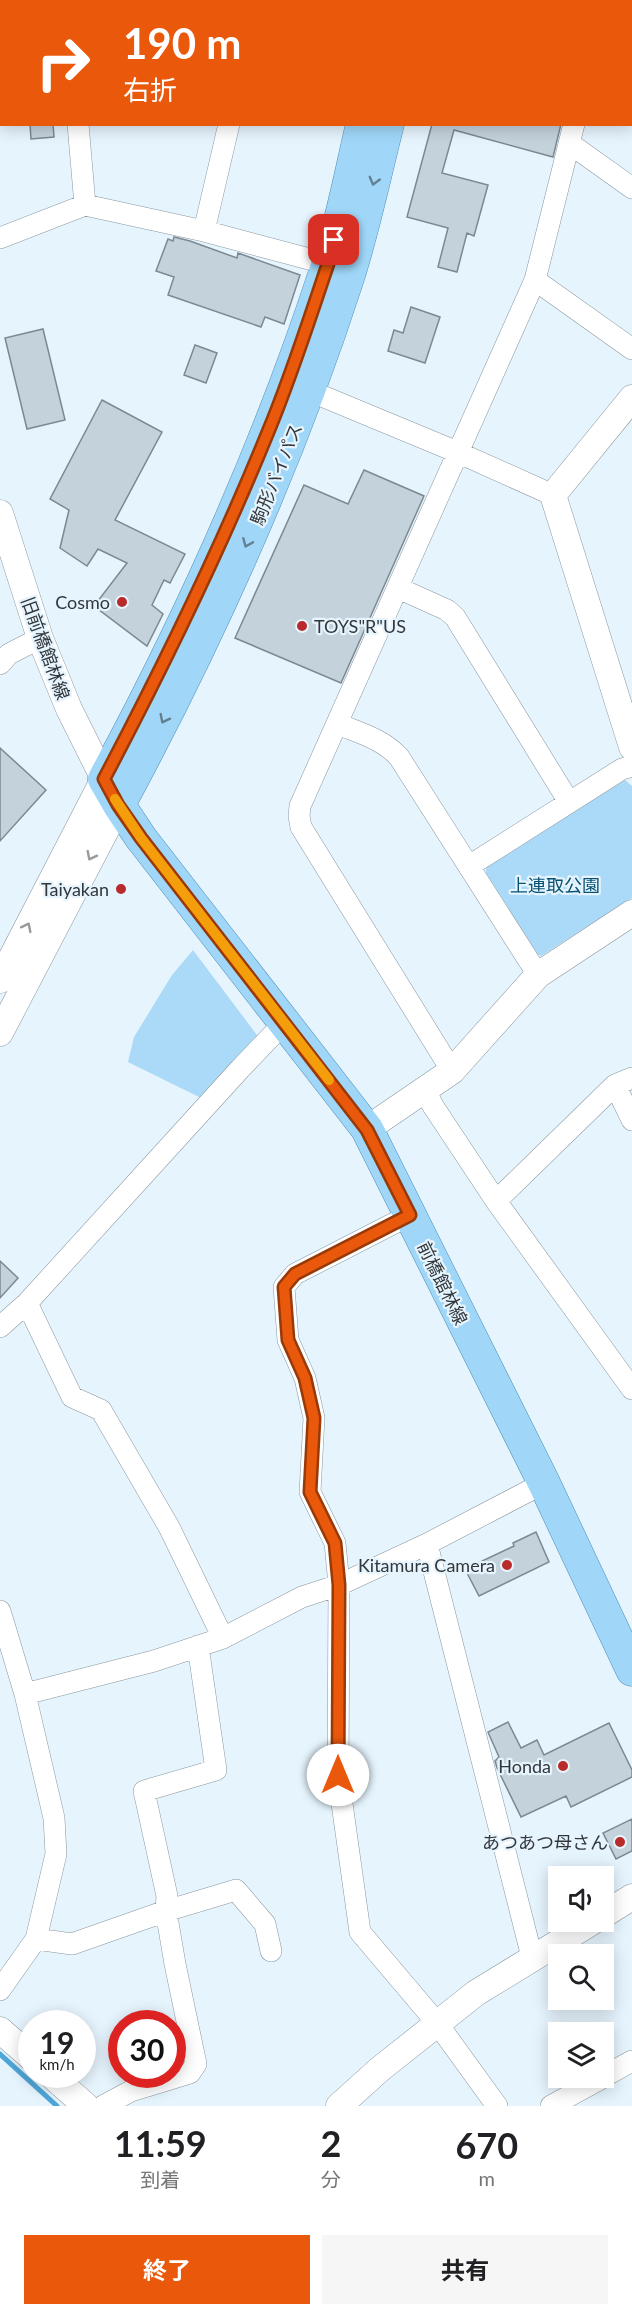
<!DOCTYPE html>
<html lang="ja">
<meta charset="utf-8">
<style>
:root{--surface:#fff;--page:#f6f6f6;--text:#202124;--muted:#757577;--accent:#ea580c}
body{margin:0;font-family:Lato,"Noto Sans JP",sans-serif;background:var(--page);color:var(--text);height:100vh;display:flex;flex-direction:column;font-size:22px;white-space:nowrap}
*{box-sizing:border-box;margin:0}
p{font-size:20px;color:var(--muted)}
.icon{flex:none;width:33px;height:33px;fill:none;stroke:currentColor;stroke-width:2;stroke-linecap:round;stroke-linejoin:round}
.map{position:relative;height:2106px;overflow:hidden}
.sheet{display:flex;flex-direction:column;background:var(--surface);flex:1}
.sheet>*{flex:none}
.guide{position:absolute;left:0px;top:0px;width:633px;height:126px;box-shadow:0 3px 15px #0003;background:#ea580c;color:#fff;overflow:hidden}
.fabs{position:absolute;left:548px;top:1866px;display:grid;gap:12px}
.fabs a{display:grid;place-items:center;width:66px;height:66px;border-radius:0px;background:var(--surface);box-shadow:0 3px 15px #0003;font-size:30px}
.speed{position:absolute;left:18px;top:2010px;display:flex;gap:12px;font-size:30px;font-weight:700;text-align:center}
.speed>*{display:grid;place-content:center;width:78px;height:78px;border-radius:50%;background:var(--surface);box-shadow:0 3px 15px #0003;line-height:1}
.speed small{font-size:15px;font-weight:400}
.speed .limit{border:9px solid #d22;background:#fff;color:#111}
.pin{position:absolute;display:grid;place-items:center;width:51px;height:51px;color:#fff;margin:-26px;border-radius:12px;box-shadow:0 3px 9px #0006}
.me{position:absolute;width:66px;margin:-33px;rotate:0deg;stroke-linejoin:round;filter:drop-shadow(0 0 4px #0008)}
.turn{display:flex;align-items:center;gap:21px;height:126px;padding:0 24px;font-size:27px}
.turn .icon{width:78px;height:78px;stroke-width:2.5}
.turn b{display:block;font-size:42px;line-height:51px}
.eta{display:flex;justify-content:space-evenly;align-items:center;height:102px;text-align:center}
.eta b{font-size:36px;font-weight:700;line-height:42px}
.action{display:flex;gap:12px;margin-top:auto;padding:12px 24px}
.action a{flex:1;height:69px;border-radius:0px;background:var(--accent);color:#fff;font-size:24px;font-weight:700;line-height:69px;text-align:center}
.action a+a{background:var(--page);color:var(--text)}
.map>svg:first-child{display:block}
.green{fill:#abdaf8}
.lines{fill:none;stroke-linecap:round;stroke-linejoin:round}
.stream{stroke:#4ea7d9;stroke-width:5}
.building{fill:#c4d2db;stroke:#7c8991;stroke-width:1.5}
.minor-casing{stroke:#8a979f;stroke-width:22}
.tertiary-casing{stroke:#8a979f;stroke-width:27}
.primary-casing{stroke:#508eb3;stroke-width:33}
.minor{stroke:#fff;stroke-width:21}
.tertiary{stroke:#fff;stroke-width:26}
.primary{stroke:#a0d7f8;stroke-width:32}
.oneway{stroke:#647f90}
.oneway2{stroke:#989b9d}
.route-casing{stroke:#983908;stroke-width:15}
.route{stroke:#ea580c;stroke-width:10}
.slow{stroke:#f59e0b;stroke-width:10}
.poi-dot{fill:#b92a2a;stroke:#e6f4fd;stroke-width:2}
.labels{text-anchor:middle;dominant-baseline:central;stroke-width:4.5;stroke-linejoin:round;paint-order:stroke}
.street-label{font-size:18px;fill:#32373b;stroke:#e6f4fd}
.poi-label{font-size:18px;fill:#32373b;stroke:#e6f4fd;text-anchor:end}
.park-label{font-size:18px;fill:#075173;stroke:#e6f4fd}
</style>
<div class="map">
<svg width="632" height="2106" viewBox="0 0 632 2106">
<rect width="100%" height="100%" fill="#e6f4fd"/>
<path class="green" d="M625 780 632 786V898L541 956 535 953 485 874 487 866Z
M193 950 257 1035 201 1098 128 1062 134 1037 172 975Z"/>
<g class="lines">
<path class="stream" d="M0 2054 57 2106"/>
</g>
<path class="building" d="M30 124H53L54 137 31 139Z
M432 124H561L553 157 454 130 442 173 488 185 474 236 467 233 457 272 438 267 448 228 407 217Z
M174 237 190 241 237 258 238 253 300 275 284 324 265 317 261 327 168 295 174 277 156 271 168 239 173 241Z
M411 307 440 317 425 363 388 351 394 330 403 333Z
M43 329 65 420 27 429 5 338Z
M195 345 217 353 206 383 184 375Z
M102 400 162 432 115 520 185 554 170 583 164 580 152 605 163 614 147 646 94 606 127 563 98 549 87 566 60 548 69 510 50 499Z
M364 470 424 496 341 683 235 638 304 485 348 504Z
M0 748 46 790 0 841Z
M0 1261 18 1278 0 1298Z
M536 1532 549 1562 479 1596 465 1569 514 1546 513 1543Z
M508 1722 521 1748 537 1740 544 1755 609 1723 632 1770V1777L571 1807 566 1796 521 1817 497 1768 495 1761 499 1757 488 1732Z
M632 1819V1851L616 1859 603 1833Z"/>
<g class="lines">
<defs>
<path id="minor" d="M65 0V2
M257 2V0
M609 2V0
M78 124 85 205
M569 143 632 188
M204 231 229 124
M0 238 85 205 204 231 328 264
M535 280 632 349
M310 391 457 452 553 495
M398 588 447 610 455 617 569 802
M0 664 9 654 40 638
M338 724C359 733 383 739 399 757L538 975
M469 866 622 769 632 766
M452 1071 301 827 299 816 300 806 535 280 574 124
M615 1085 632 1120
M425 1090 433 1106 496 1201 632 1389
M496 1201 615 1085 632 1078
M410 1215 295 1274 284 1287 288 1340 305 1378 314 1418 310 1492 335 1543 339 1585 338 1775 360 1932 437 2023 497 2106
M27 1303 72 1397 101 1410 169 1527 223 1638
M0 1327 27 1303 240 1069 285 1022
M427 1544 532 1957
M0 1611 25 1694 54 1818 56 1854 36 1939 0 1990
M25 1694 154 1661 223 1638 302 1597 339 1585 427 1544 544 1483
M36 1939 72 1944 166 1911 236 1890 265 1924 271 1951
M603 2077 632 2061
M103 2106 131 2091 190 2073 196 2064 175 1964 166 1911 167 1896 144 1791 216 1770 198 1646
M551 2106 602 2078"/>
<path id="tertiary" d="M574 0 577 2
M632 28V29
M632 398 553 495 632 747
M0 513 40 638 69 709 104 779 0 980
M0 1033 119 805
M367 1129 452 1071 538 975 632 913
M603 1915 632 1897
M0 2030 32 2058
M50 2074 86 2106
M339 2106 380 2069 476 1993 592 1922"/>
<path id="primary" d="M393 2V0
M420 2 421 0
M362 124C351 171 342 220 327 266 269 444 193 614 104 779L119 805 141 838 367 1129 544 1483 632 1670
M119 805C210 636 289 461 348 278 364 228 375 175 388 124"/>
</defs>
<use href="#minor" class="minor-casing"/>
<use href="#tertiary" class="tertiary-casing"/>
<use href="#primary" class="primary-casing"/>
<use href="#minor" class="minor"/>
<use href="#tertiary" class="tertiary"/>
<use href="#primary" class="primary"/>
</g>
<defs><path id="oneway-chevron" d="M-2-3.5L2.5 0L-2 3.5" fill="none" stroke-width="1.6" stroke-linecap="round" stroke-linejoin="round" transform="scale(1.5)"/></defs>
<g class="oneway">
<use href="#oneway-chevron" transform="translate(374 181) rotate(105)"/>
<use href="#oneway-chevron" transform="translate(247 543) rotate(113)"/>
<use href="#oneway-chevron" transform="translate(164 719) rotate(117)"/>
</g>
<g class="oneway2">
<use href="#oneway-chevron" transform="translate(91 856) rotate(117)"/>
<use href="#oneway-chevron" transform="translate(27 927) rotate(-63)"/>
</g>
<g class="lines">
<defs>
<path id="route" d="M334 240 328 264C309 320 291 377 268 432 220 550 164 665 104 779L118 805 141 838 367 1130 410 1215 295 1274 284 1287 288 1340 305 1378 314 1418 310 1492 335 1543 339 1585 338 1775"/>
</defs>
<use href="#route" class="route-casing"/>
<use href="#route" class="route"/>
<path class="slow" d="M115 799 141 838 329 1080"/>
</g>
<g class="poi-dot">
<circle cx="122" cy="602" r="6"/>
<circle cx="302" cy="626" r="6"/>
<circle cx="121" cy="889" r="6"/>
<circle cx="507" cy="1565" r="6"/>
<circle cx="563" cy="1766" r="6"/>
<circle cx="620" cy="1842" r="6"/>
</g>
<g class="labels">
<g class="street-label">
<text transform="translate(276 474) rotate(-68)">駒形バイパス</text>
<text transform="translate(46 648) rotate(70)">旧前橋館林線</text>
<text transform="translate(443 1283) rotate(64)">前橋館林線</text>
</g>
<g class="poi-label">
<text x="110" y="602">Cosmo</text>
<text x="314" y="626" text-anchor="start">TOYS"R"US</text>
<text x="109" y="889">Taiyakan</text>
<text x="495" y="1565">Kitamura Camera</text>
<text x="551" y="1766">Honda</text>
<text x="608" y="1842">あつあつ母さん</text>
</g>
<g class="park-label">
<text x="555" y="885">上連取公園</text>
</g>
</g>
</svg>
<div class="fabs">
<a><svg class="icon" aria-label="sound" viewBox="0 0 24 24"><path d="M4 9h4l5-4v14l-5-4H4zM17 9q2 3 0 6"/></svg></a>
<a><svg class="icon" aria-label="search" viewBox="0 0 24 24"><circle cx="10" cy="10" r="6"/><path d="M15 15l6 6"/></svg></a>
<a><svg class="icon" aria-label="layers" viewBox="0 0 24 24"><path d="M12 4l9 5-9 5-9-5zM3 14l9 5 9-5"/></svg></a>
</div>
<div class="speed"><div>19<small>km/h</small></div><div class="limit">30</div></div>
<div class="pin" style="left:334px;top:240px;background:#d93025"><svg class="icon" aria-label="arrive" viewBox="0 0 24 24"><path d="M6 21V4h12l-3 4 3 4H6"/></svg></div>
<svg class="me" style="left:338px;top:1775px" viewBox="-20 -20 40 40"><circle r="19" fill="#fff"/><path d="M0-13L10 11 0 6-10 11z" fill="#ea580c"/></svg>
<div class="guide">
<div class="turn"><svg class="icon" aria-label="right" viewBox="0 0 24 24"><path d="M7 20v-9h11M14 6l5 5-5 5"/></svg><div><b>190 m</b>右折</div></div>
</div>
</div>
<section class="sheet">
<div class="eta">
<div><b>11:59</b><p>到着</p></div>
<div><b>2</b><p>分</p></div>
<div><b>670</b><p>m</p></div>
</div>
<div class="action"><a>終了</a><a>共有</a></div>
</section>
